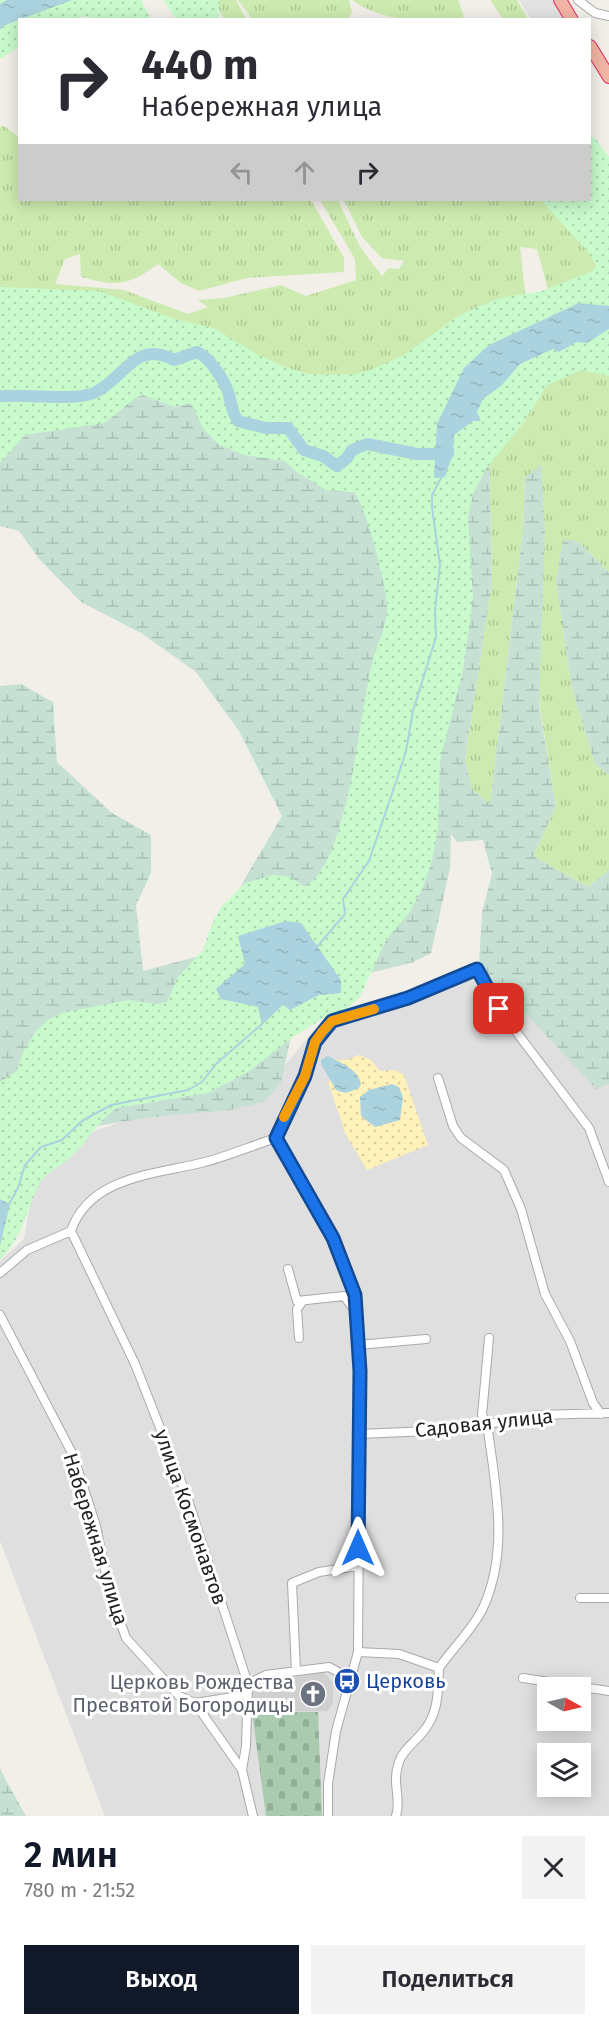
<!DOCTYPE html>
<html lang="ru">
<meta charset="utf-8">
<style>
:root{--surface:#fff;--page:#f2f2f3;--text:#2b2b33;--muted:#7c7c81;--accent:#111827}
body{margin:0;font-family:"Fira Sans",sans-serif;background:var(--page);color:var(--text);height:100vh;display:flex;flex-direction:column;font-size:22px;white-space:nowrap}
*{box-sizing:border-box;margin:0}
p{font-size:20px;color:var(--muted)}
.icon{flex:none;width:33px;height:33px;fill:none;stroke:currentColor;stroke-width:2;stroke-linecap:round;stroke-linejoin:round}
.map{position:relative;height:1816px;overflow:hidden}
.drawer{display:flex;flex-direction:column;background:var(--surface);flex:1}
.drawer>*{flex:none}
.hud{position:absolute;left:18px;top:18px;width:573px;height:183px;border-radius:0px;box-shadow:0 3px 15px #0003;background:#fff;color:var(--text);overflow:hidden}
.needle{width:39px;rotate:98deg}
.buttons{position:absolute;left:537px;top:1677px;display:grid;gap:12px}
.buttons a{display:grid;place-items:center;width:54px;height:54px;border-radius:0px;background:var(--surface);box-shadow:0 3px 15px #0003;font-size:30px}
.pin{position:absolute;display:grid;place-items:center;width:51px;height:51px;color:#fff;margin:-26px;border-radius:12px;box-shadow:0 3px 9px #0006}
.me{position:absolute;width:66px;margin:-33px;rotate:0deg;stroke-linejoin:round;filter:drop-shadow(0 0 4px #0008)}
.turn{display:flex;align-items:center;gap:21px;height:126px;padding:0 24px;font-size:27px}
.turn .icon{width:78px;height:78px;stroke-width:2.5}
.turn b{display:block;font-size:42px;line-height:51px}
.lanes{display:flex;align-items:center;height:57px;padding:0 24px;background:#0003;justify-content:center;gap:30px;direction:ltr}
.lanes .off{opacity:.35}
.round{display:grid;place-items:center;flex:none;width:63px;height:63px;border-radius:0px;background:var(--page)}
.head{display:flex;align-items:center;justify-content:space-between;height:102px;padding:0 24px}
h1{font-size:36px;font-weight:600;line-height:45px;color:var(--accent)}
.action{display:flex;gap:12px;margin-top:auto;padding:12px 24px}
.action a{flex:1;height:69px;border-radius:0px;background:var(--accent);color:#fff;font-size:24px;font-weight:600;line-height:69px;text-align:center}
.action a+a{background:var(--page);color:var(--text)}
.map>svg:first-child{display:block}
.residential{fill:#e0dfdf;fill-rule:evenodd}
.religious{fill:#d0d0d0}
.grass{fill:url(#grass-tufts)}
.wetland{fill:url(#wetland-marsh)}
.sand{fill:url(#sand-dots)}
.cemetery{fill:url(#cemetery-stones)}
.park{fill:url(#park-dots)}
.parking{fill:#e2e2e2}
.water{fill:url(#water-ripples)}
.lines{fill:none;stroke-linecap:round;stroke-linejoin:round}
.stream{stroke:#aad3df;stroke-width:2}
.river{stroke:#aad3df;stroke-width:12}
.minor-casing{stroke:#a9a9a9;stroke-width:10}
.trunk-casing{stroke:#dc2a67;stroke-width:14}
.minor{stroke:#fff;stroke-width:8}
.trunk{stroke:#f2b4a3;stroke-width:12}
.route-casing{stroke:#114b97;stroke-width:15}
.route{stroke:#1a73e8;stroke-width:10}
.slow{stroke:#f59e0b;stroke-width:10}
.labels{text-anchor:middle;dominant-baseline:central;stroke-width:6;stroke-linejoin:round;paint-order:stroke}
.street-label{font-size:20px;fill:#222;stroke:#fff}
.transit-label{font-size:20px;fill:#164399;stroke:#fff;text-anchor:start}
.worship-label{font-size:20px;fill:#5b616d;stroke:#fff;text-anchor:end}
</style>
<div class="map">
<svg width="609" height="1816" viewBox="0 0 609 1816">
<defs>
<pattern id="grass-tufts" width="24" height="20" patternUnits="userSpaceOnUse" patternTransform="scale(1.5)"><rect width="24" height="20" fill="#cdebb0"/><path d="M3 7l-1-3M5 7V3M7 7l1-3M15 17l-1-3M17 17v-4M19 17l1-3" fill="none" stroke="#b0c997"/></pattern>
<pattern id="wetland-marsh" width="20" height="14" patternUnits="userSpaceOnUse" patternTransform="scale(1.5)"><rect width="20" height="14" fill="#c6e0d4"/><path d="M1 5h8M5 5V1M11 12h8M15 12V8" fill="none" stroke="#aac0b6"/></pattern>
<pattern id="sand-dots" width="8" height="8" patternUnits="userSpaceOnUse" patternTransform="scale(1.5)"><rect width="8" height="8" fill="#fff1ba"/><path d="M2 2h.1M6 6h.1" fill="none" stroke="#dacea0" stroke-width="1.8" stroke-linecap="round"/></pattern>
<pattern id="cemetery-stones" width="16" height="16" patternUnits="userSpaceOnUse" patternTransform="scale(1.5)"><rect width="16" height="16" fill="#aacbaf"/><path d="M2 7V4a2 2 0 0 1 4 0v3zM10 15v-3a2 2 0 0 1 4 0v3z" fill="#92ae96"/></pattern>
<pattern id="park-dots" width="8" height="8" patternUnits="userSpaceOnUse" patternTransform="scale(1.5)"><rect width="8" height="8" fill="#c8facc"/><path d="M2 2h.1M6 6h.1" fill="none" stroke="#acd6af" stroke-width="1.8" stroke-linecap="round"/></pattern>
<pattern id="water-ripples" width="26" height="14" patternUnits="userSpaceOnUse" patternTransform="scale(1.5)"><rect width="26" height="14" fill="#aad3df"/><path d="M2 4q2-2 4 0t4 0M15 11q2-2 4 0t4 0" fill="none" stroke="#92b5bf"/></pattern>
</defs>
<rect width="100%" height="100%" fill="#f2efe9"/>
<path class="residential" d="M485 959 609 1073V1816H105L0 1541V1261L24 1239 33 1188 80 1136 144 1114 259 1096 311 1034 441 982ZM548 1688H580V1720H548ZM548 1754H580V1786H548Z"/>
<path class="religious" d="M324 1672 333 1683V1702L328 1711 252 1712 249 1692 254 1691 252 1684Z"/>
<path class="grass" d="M213 0H236L246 19H224Z
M238 0H349L352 12 348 19H252Z
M352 0H458L464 17C430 25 380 21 352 0Z
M490 0H517L528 19H503Z
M4 126 19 137 20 200H311L344 258V272L247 278 199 291 181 283 158 264C128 286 117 287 81 277L80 254 65 259 55 284 124 290 188 314 208 307 197 300 224 298 281 285 306 296 356 280 355 259 320 200H338L360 247 382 276 389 268 399 269 404 261 382 258 362 237 344 200H549L586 222 609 288 551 301 537 249 520 247 526 300 367 389 0 296V127Z
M609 365V573L577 541 556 581 572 689 595 764 609 775V870L588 887 533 856 556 807 539 701 525 478 523 531 490 804 472 789 465 760 492 582 489 456 536 368Z"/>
<path class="wetland" d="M0 365 489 456 492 582 465 760 472 789 490 804 523 531 525 478 541 464 545 532 539 705 556 807 533 856 588 887 609 870V1084L596 1089 520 1007H506L479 963 482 912 492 874 483 840 457 842 451 834 450 868 431 953 414 962 362 975 292 1032 281 1083 264 1102 230 1110 143 1118 87 1128 0 1199V686L21 684 53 702 57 762 112 813 151 835V873L136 905 143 971 199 956 233 906 244 880 282 816 239 731 196 672 141 633 81 602 40 560 19 531 0 526Z
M563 539 577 541 609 573V775L595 764 572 689 556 581Z
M0 1768 2 1773 26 1816H0Z"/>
<path class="sand" d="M359 1055 371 1060 380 1071 395 1070 404 1075 428 1145 367 1170 346 1135 328 1082 331 1080 340 1092 353 1090 354 1072 333 1059 347 1060Z"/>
<path class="cemetery" d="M252 1712H318L322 1816H266Z"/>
<path class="park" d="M0 0H141L151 19 96 20 85 16 74 19 20 20 19 47 0 59Z
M163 0H220L218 19H176Z
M590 135 595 138 609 157V376L582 370 547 385 524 422 486 469 473 494 468 517 473 597 463 670 440 762 438 827 433 857 424 885 410 912 386 940 360 997 343 1012 322 1019 293 1037 248 1072 208 1093 117 1108C98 1120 89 1140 73 1155 62 1166 45 1172 38 1186 26 1213 22 1238 0 1260V1082L17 1071 24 1050 36 1031 48 1020 62 1013 128 1000 157 1004 167 1002 178 977 203 950 212 924 221 907 245 883 274 875 290 877 305 887C349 861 359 714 372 663 376 646 386 628 387 610 388 590 366 507 354 492L326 490 295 471 285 461 244 455 218 444 203 428 191 403 174 407 143 395 135 398 105 423 25 435 0 463V287L99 291 175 319 216 329 256 354 285 367 308 374 325 375 356 374 373 369 404 355 455 318 475 308 500 298 542 291 593 271 596 266 589 253 541 200H590Z"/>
<path class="parking" d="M519 0H552L564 19H531Z"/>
<path class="water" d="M7 0H72L3 26 0 30V4Z
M579 303 609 306V329L587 343 577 342 559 352 553 349 520 364 501 386 483 399 477 412 481 421H473L454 435 453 454 445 477 434 478 437 424 464 368 489 345Z
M286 921 301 923 341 980V993L319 995 290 1010 283 1005 262 1025 258 1007 221 999 216 989 245 964 238 936Z
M328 1056C341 1063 358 1069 361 1084L359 1088 346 1093 336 1090 321 1064V1060Z
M392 1084 399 1087 403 1097 400 1120 375 1127 361 1116 360 1097 369 1090Z
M0 1199 10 1204 0 1246Z"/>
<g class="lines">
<path class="stream" d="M316 948 345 914 343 899 369 861 397 779 406 751 413 711 436 637 435 611 440 565 432 507V495L442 476
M8 1206 18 1188 25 1165 41 1147 62 1140 82 1121 111 1105 188 1090 202 1082 216 1064 262 1024"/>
<path class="river" d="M0 396C24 394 77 402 96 392 124 378 136 339 174 360L197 352C209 357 222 377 227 389 232 401 230 410 238 421L266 428H288L304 450 323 456 337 466 347 458 352 450 367 444 417 454H448V450"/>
<defs>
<path id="minor" d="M578 0 595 13 609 16
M438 1078 453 1126 461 1138 504 1170 521 1209 545 1294 570 1341 593 1403 601 1414
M276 1138 333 1238 355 1295 360 1371 358 1652 336 1731 328 1784V1816
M276 1138 287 1110 305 1076 315 1042 332 1021 408 998 477 969 499 1009 589 1128 609 1182
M71 1231 135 1364 186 1494 248 1684 246 1746 242 1770 253 1816
M71 1231C89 1177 155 1174 201 1163 226 1157 251 1146 276 1138
M288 1269 297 1301 344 1296 355 1311
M0 1273 27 1250 71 1231
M0 1315 73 1455 96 1526 109 1590 126 1638 179 1696 195 1703 242 1770
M299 1338 297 1309 302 1302
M358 1345 426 1339
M358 1434 455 1430 538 1415 609 1413
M580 1598H609
M358 1652 399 1654 439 1668C452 1649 473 1629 483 1608 510 1549 495 1485 487 1423L482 1415 489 1338
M296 1671 292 1583 319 1572 358 1566
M523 1678 609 1691
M195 1703 240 1696 248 1684 266 1675 329 1667 351 1679
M396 1816C402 1798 391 1783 399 1762 402 1751 415 1742 422 1733 439 1714 438 1691 439 1668"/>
<path id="trunk" d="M560 0 572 20
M590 46 609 77"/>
</defs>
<use href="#minor" class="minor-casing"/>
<use href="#trunk" class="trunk-casing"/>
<use href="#minor" class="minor"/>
<use href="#trunk" class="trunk"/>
</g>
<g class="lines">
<defs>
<path id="route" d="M358 1548 360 1371 355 1295 333 1238 276 1138 305 1076 315 1042 332 1021 408 998 477 969 499 1009"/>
</defs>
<use href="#route" class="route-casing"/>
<use href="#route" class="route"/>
<path class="slow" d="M284 1117 305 1076 315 1042 322 1032 332 1021 374 1009"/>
</g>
<defs>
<symbol id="bus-disc" viewBox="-11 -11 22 22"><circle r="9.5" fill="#1a4fb4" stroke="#fff"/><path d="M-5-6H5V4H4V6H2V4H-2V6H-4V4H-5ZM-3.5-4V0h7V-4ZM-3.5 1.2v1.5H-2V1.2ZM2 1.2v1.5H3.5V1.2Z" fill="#fff"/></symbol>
<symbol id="church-disc" viewBox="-11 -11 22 22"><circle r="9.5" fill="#6b7280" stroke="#fff"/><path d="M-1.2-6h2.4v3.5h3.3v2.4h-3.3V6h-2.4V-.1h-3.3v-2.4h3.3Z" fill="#fff"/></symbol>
</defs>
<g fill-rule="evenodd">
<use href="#bus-disc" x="332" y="1666" width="30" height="30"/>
<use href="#church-disc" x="298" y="1679" width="30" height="30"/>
</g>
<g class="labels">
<g class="street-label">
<text transform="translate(484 1423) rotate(-6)">Садовая улица</text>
<text transform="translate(191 1517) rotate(71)">улица Космонавтов</text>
<text transform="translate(96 1539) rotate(73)">Набережная улица</text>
</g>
<g class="transit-label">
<text x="366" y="1681">Церковь</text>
</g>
<g class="worship-label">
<text x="294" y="1682">Церковь Рождества<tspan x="294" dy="23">Пресвятой Богородицы</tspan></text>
</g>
</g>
</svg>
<div class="buttons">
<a><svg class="needle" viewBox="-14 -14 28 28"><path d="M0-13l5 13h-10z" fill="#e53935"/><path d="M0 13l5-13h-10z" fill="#7c7c81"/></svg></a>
<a><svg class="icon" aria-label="layers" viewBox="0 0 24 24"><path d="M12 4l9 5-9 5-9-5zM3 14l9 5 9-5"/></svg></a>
</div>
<div class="pin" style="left:499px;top:1009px;background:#d93025"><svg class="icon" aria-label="arrive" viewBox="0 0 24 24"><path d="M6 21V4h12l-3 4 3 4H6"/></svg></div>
<svg class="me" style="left:358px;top:1548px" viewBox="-20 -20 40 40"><path d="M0-17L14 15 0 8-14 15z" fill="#1a73e8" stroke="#fff" stroke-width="4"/></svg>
<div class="hud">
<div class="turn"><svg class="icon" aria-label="right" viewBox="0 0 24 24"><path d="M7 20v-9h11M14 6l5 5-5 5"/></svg><div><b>440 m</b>Набережная улица</div></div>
<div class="lanes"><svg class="icon off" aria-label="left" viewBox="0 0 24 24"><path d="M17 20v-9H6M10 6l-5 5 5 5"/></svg><svg class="icon off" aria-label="ahead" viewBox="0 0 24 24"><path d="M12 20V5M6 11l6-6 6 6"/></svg><svg class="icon" aria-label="right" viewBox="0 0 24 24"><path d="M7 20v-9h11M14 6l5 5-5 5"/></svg></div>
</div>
</div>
<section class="drawer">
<div class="head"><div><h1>2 мин</h1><p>780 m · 21:52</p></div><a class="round"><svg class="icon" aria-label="close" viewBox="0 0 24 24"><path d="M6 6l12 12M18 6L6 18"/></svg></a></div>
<div class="action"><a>Выход</a><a>Поделиться</a></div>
</section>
